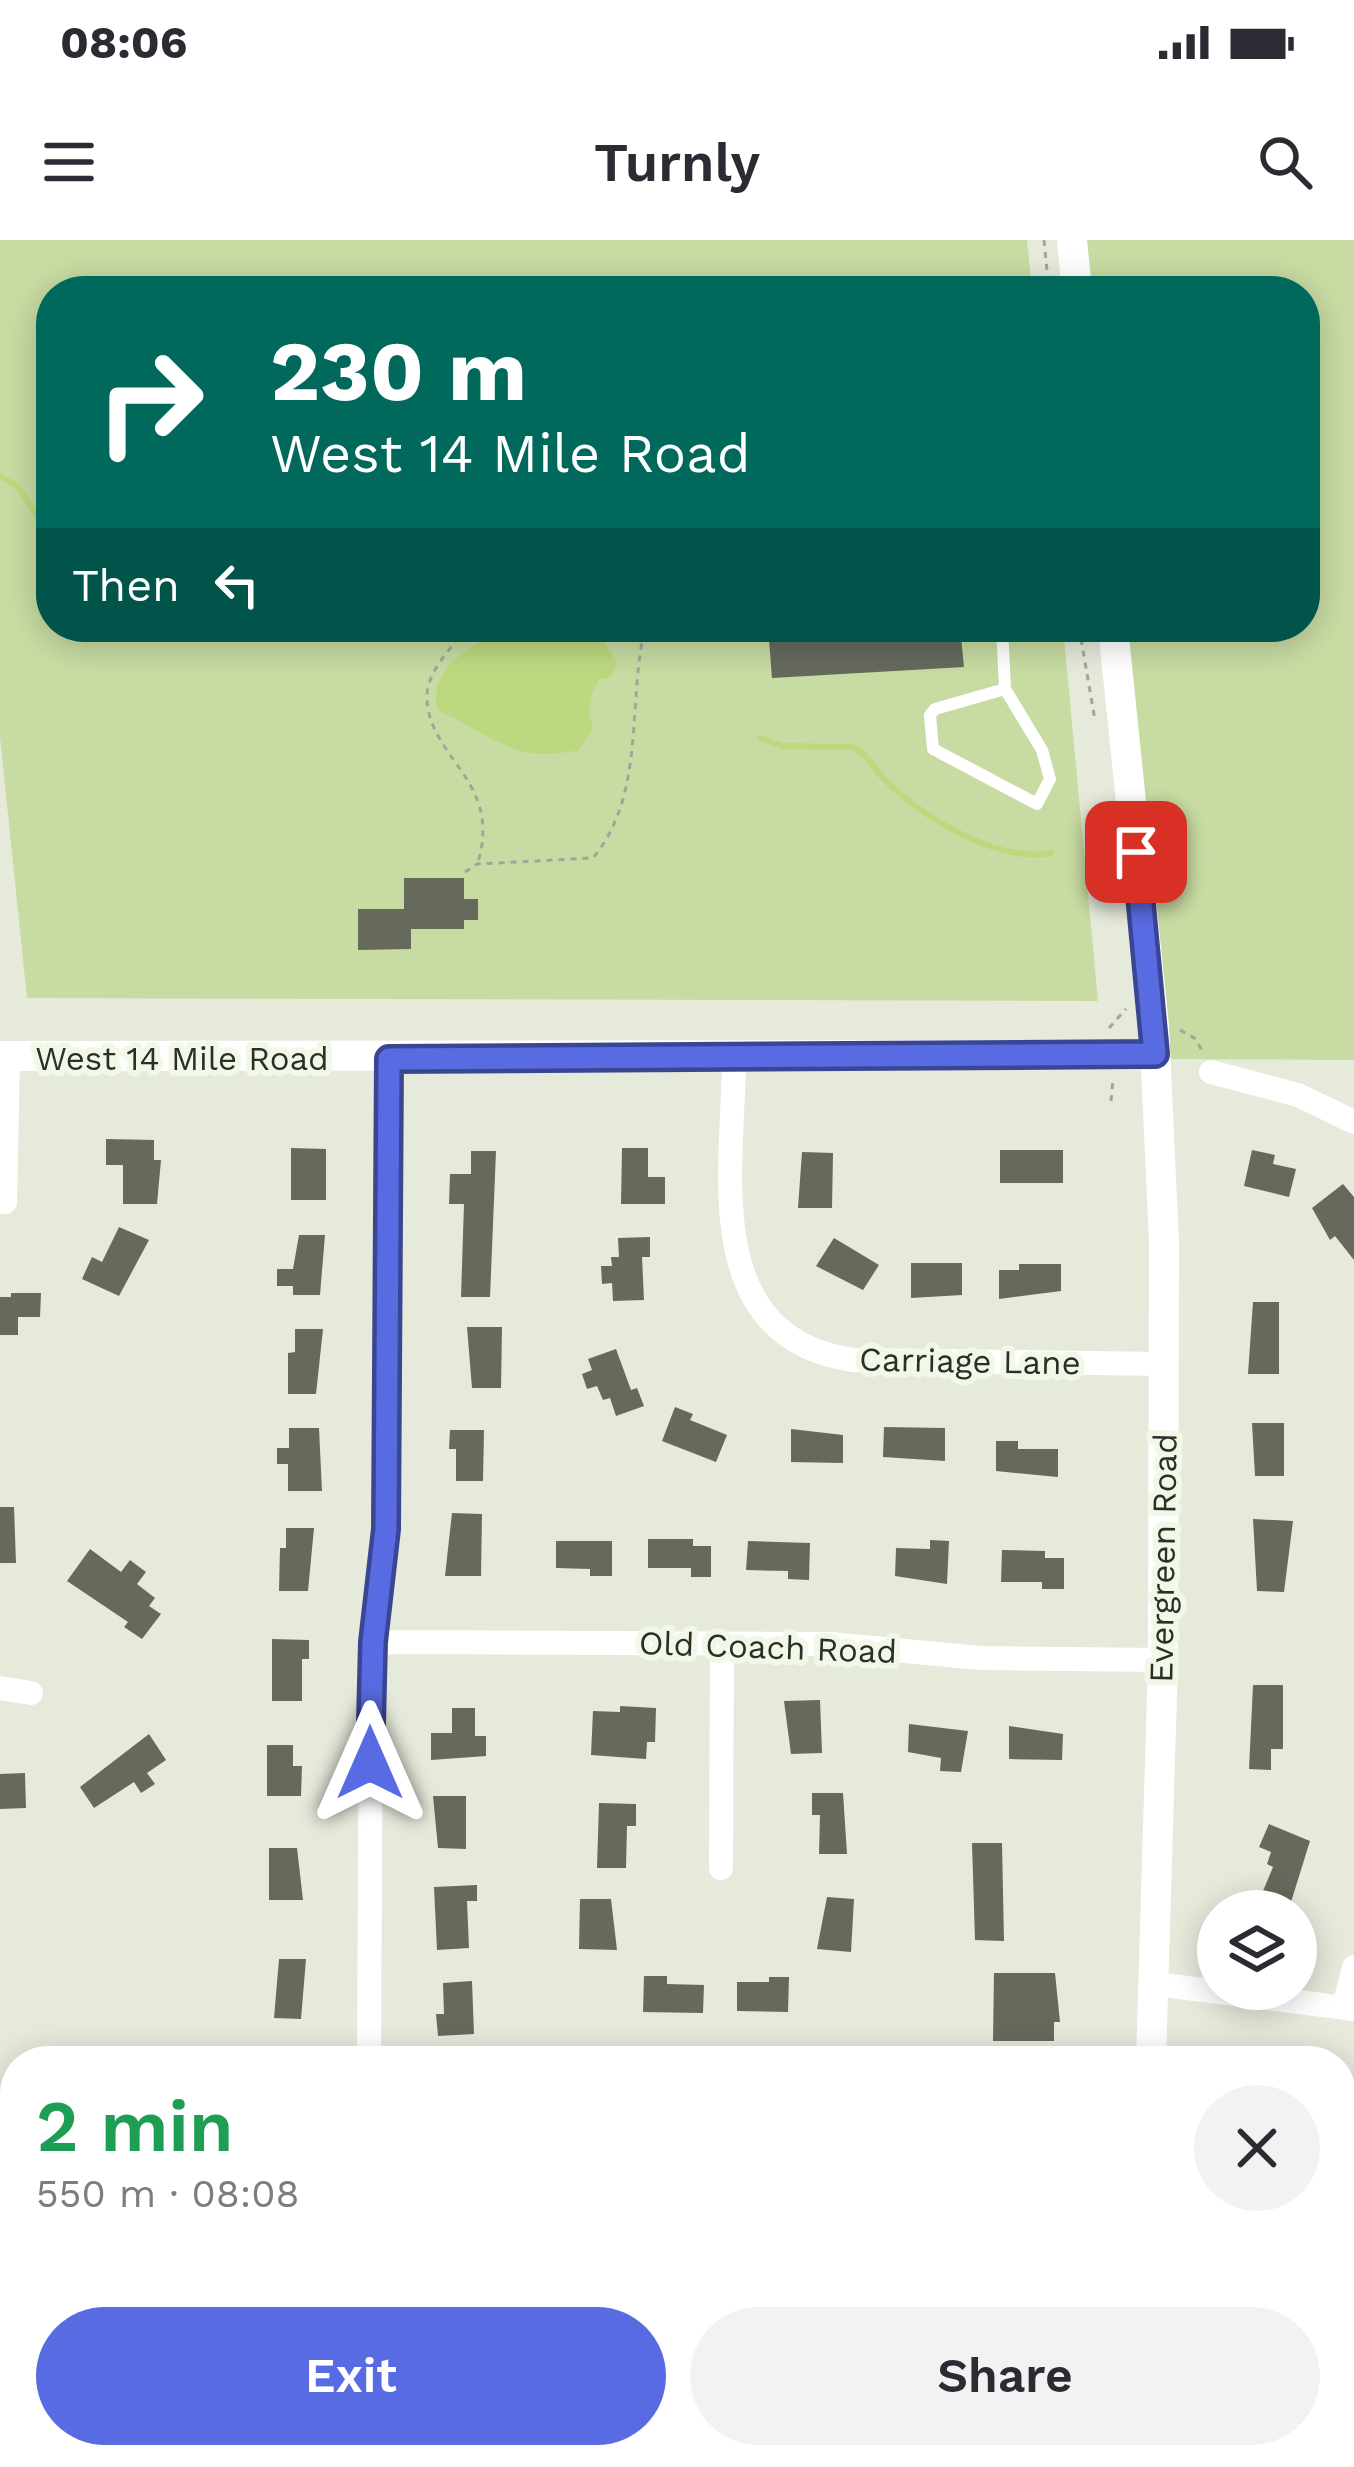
<!DOCTYPE html>
<meta charset="utf-8">
<style>
:root{--surface:#fff;--page:#f2f2f3;--text:#2b2b33;--muted:#7c7c81;--accent:#596be2}
body{margin:0;font-family:"Work Sans",sans-serif;background:var(--page);color:var(--text);height:100vh;display:flex;flex-direction:column;font-size:45px;white-space:nowrap}
*{box-sizing:border-box;margin:0}
p{font-size:39px;color:var(--muted)}
.icon{flex:none;width:66px;height:66px;fill:none;stroke:currentColor;stroke-width:2;stroke-linecap:round;stroke-linejoin:round}
.map{position:relative;flex:1;overflow:hidden}
.panel{position:absolute;left:0px;top:1806px;width:1356px;height:423px;display:flex;flex-direction:column;background:var(--surface);border-radius:48px 48px 0 0;box-shadow:0 6px 30px #0003}
.panel>*{flex:none}
.hud{position:absolute;left:36px;top:36px;width:1284px;height:366px;border-radius:48px;box-shadow:0 6px 30px #0003;background:#00695c;color:#fff;overflow:hidden}
.tools{position:absolute;left:1197px;top:1650px;display:grid;gap:24px}
.tools a{display:grid;place-items:center;width:120px;height:120px;border-radius:50%;background:var(--surface);box-shadow:0 6px 30px #0003;font-size:60px}
.pin{position:absolute;display:grid;place-items:center;width:102px;height:102px;color:#fff;margin:-51px;border-radius:24px;box-shadow:0 6px 18px #0006}
.me{position:absolute;width:132px;margin:-66px;rotate:0deg;stroke-linejoin:round;filter:drop-shadow(0 0 9px #0008)}
.turn{display:flex;align-items:center;gap:42px;height:252px;padding:0 36px;font-size:54px}
.turn .icon{width:156px;height:156px;stroke-width:2.5}
.turn b{display:block;font-size:84px;line-height:102px}
.then{display:flex;align-items:center;height:114px;padding:0 36px;background:#0003;gap:24px;font-size:45px}
.round{display:grid;place-items:center;flex:none;width:126px;height:126px;border-radius:63px;background:var(--page)}
.head{display:flex;align-items:center;justify-content:space-between;height:204px;padding:0 36px}
h1{font-size:72px;font-weight:600;line-height:90px;color:#1e9e55}
.cta{display:flex;gap:24px;margin-top:auto;padding:24px 36px}
.cta a{flex:1;height:138px;border-radius:72px;background:var(--accent);color:#fff;font-size:48px;font-weight:600;line-height:138px;text-align:center}
.cta a+a{background:var(--page);color:var(--text)}
.status{display:flex;justify-content:space-between;align-items:center;height:84px;padding:0 60px;background:var(--surface);direction:ltr}
.status svg{height:33px;fill:currentColor}
header{display:flex;justify-content:space-between;align-items:center;height:156px;padding:0 36px;background:var(--surface);font-size:54px;font-weight:600}
.map>svg:first-child{display:block}
.green{fill:#c8dba2}
.water{fill:#bdd97f}
.lines{fill:none;stroke-linecap:round;stroke-linejoin:round}
.stream{stroke:#bdd97f;stroke-width:6}
.building{fill:#656a5d}
.path{stroke:#a2a69a;stroke-width:3;stroke-dasharray:6 6;stroke-linecap:butt}
.service{stroke:#fff;stroke-width:12}
.minor{stroke:#fff;stroke-width:24}
.tertiary{stroke:#fff;stroke-width:30}
.route-casing{stroke:#3a4693;stroke-width:30}
.route{stroke:#596be2;stroke-width:21}
.labels{text-anchor:middle;dominant-baseline:central;stroke-width:12;stroke-linejoin:round;paint-order:stroke}
.street-label{font-size:33px;fill:#2c2e28;stroke:#f2f8e8}
</style>
<div class="status"><b>08:06</b><svg viewBox="0 0 49 12"><path d="M0 12V9h3v3zM5 12V6h3v6zM10 12V3h3v9zM15 12V0h3v12zM26 1h20v11H26zM47 4h2v5h-2z"/></svg></div>
<header><svg class="icon" aria-label="menu" viewBox="0 0 24 24"><path d="M4 6h16M4 12h16M4 18h16"/></svg>Turnly<svg class="icon" aria-label="search" viewBox="0 0 24 24"><circle cx="10" cy="10" r="6"/><path d="M15 15l6 6"/></svg></header>
<div class="map">
<svg width="1354" height="2227" viewBox="0 0 1354 2227">
<rect width="100%" height="100%" fill="#e5eadb"/>
<path class="green" d="M0 0H1027L1032 51H51V387H1063L1098 761 27 758 0 497Z
M1084 0H1354V820L1161 819 1120 387H1305V51H1089Z"/>
<path class="water" d="M505 387H594L617 422 611 437 599 440C589 458 587 468 593 488L579 510C514 525 493 495 437 470 429 425 471 408 505 387Z"/>
<g class="lines">
<path class="stream" d="M0 236 17 246 51 296
M168 387 192 394
M760 498 782 506 853 507C869 515 873 528 885 540 923 577 996 623 1051 613"/>
</g>
<path class="building" d="M768 387H960L964 427 772 438Z
M404 638H464V659H478V680H464V689H411V709L358 710V669H404Z
M106 899 154 900V920H161L157 964H123V925H106Z
M291 908 326 909V960H291Z
M622 908H648V937H665V964H621Z
M1000 910H1063V943H1000Z
M1252 910 1275 915 1273 924 1296 929 1289 957 1244 946Z
M471 911H496L490 1057H461L464 964H449L450 934H471Z
M802 912 833 913 832 968H798Z
M1343 944 1354 957V1020L1335 996 1330 1000 1312 968Z
M119 987 149 1000 119 1056 82 1039 92 1017 102 1022Z
M299 995H325L320 1055H293V1046H277V1029H293Z
M650 997V1017H642L644 1060 613 1061 612 1043 602 1044 601 1026H612L611 1017H619L618 998Z
M834 998 879 1025 863 1050 816 1026Z
M911 1023H962V1055L911 1058Z
M1019 1024H1061V1051L999 1059V1030H1019Z
M11 1053H41L40 1077H18V1095H0V1057H11Z
M1253 1062H1279V1134H1248Z
M467 1087H502L501 1148H472Z
M295 1089H323L316 1154H288V1113L295 1112Z
M616 1109 631 1150 637 1148 644 1166 616 1176 610 1158 603 1160 597 1146 587 1149 582 1134 592 1130 588 1119Z
M675 1167 693 1174 690 1180 727 1195 716 1222 662 1201Z
M1252 1183H1284V1236H1255Z
M884 1187 945 1188V1221L883 1217Z
M289 1188H319L322 1251H288V1224H277V1208H289Z
M791 1189 843 1195V1223L791 1222Z
M450 1190H484L483 1241H456V1209H449Z
M996 1201H1018V1209H1058V1237L996 1231Z
M0 1267H14L16 1323H0Z
M452 1273 482 1274 481 1336H445Z
M1253 1279 1293 1281 1284 1352 1257 1351Z
M286 1288H314L308 1351H279L280 1308H286Z
M648 1299H693V1306H711V1337H691V1328H648Z
M930 1300 949 1301 947 1344 895 1336 896 1308 930 1309Z
M556 1301H612V1336H590V1329L556 1328Z
M748 1301 810 1303 809 1340 788 1339V1331L746 1330Z
M90 1309 121 1332 130 1320 146 1332 137 1344 155 1358 149 1366 161 1374 142 1399 124 1387 128 1382 67 1341Z
M1002 1310 1045 1311V1318H1064V1349H1042V1342H1001Z
M272 1399 309 1400V1419H302V1461H272Z
M1253 1445H1283V1509H1271V1530L1249 1529Z
M820 1460 822 1513 791 1514 784 1461Z
M620 1466 656 1468 655 1502H647L646 1519 591 1515 593 1471 620 1472Z
M452 1468H475V1496H486V1516L431 1520V1493H452Z
M909 1484 968 1491 961 1532 940 1531 941 1518 908 1512Z
M1009 1486 1063 1494 1062 1520 1009 1519Z
M149 1494 166 1520 147 1533 155 1544 141 1553 134 1542 94 1568 80 1547Z
M267 1505H293V1526H302L301 1556H267Z
M25 1533 26 1568 0 1569V1534Z
M812 1553H843L847 1614H819L820 1575H812Z
M433 1556H466V1609L438 1608Z
M599 1563 636 1564V1586H627L626 1628H597Z
M1269 1584 1310 1601 1291 1662 1263 1651 1273 1627 1267 1624 1271 1612 1259 1607Z
M972 1603H1002L1004 1701 975 1700Z
M269 1608H297L303 1660H269Z
M477 1645V1661H467L469 1708 437 1710 434 1647Z
M827 1657 854 1659 851 1712 817 1709Z
M580 1659H611L617 1710 579 1709Z
M279 1719H306L301 1779 274 1778Z
M994 1733H1055L1060 1782H1054V1801H993Z
M644 1736H667V1744L704 1745 703 1773 643 1772Z
M769 1737H789L788 1772 737 1771V1742H769Z
M472 1741 474 1794 438 1796 436 1774H444L443 1743Z"/>
<g class="lines">
<path class="path" d="M1044 0 1049 51
M1079 387 1095 480
M466 388C453 406 428 431 427 454 425 517 503 539 478 622
M465 632 477 624 593 618C646 554 627 464 645 387
M1109 788 1126 769
M1180 790 1196 799 1202 811
M1111 861 1113 839"/>
<path class="service" d="M1002 387 1005 449 1042 510 1050 539 1037 564 933 509 930 475 935 469 1005 449"/>
<path class="minor" d="M734 818C733 933 699 1097 853 1120L1165 1124
M1211 832 1298 855 1354 882
M5 962 8 816
M373 1402 830 1404 980 1418 1163 1420
M0 1448 31 1453
M721 1628 722 1403
M1155 1744 1354 1769
M1344 1767 1354 1727
M369 1821 371 1433 387 1238 389 819
M0 2026H15"/>
<path class="tertiary" d="M1072 0 1077 51
M1113 387 1154 786 1164 1002 1163 1420 1151 1821
M0 816 1155 815
M1042 2227 1047 2214"/>
</g>
<g class="lines">
<defs>
<path id="route" d="M370 1523 373 1402 386 1289 389 819 1155 814 1136 612"/>
</defs>
<use href="#route" class="route-casing"/>
<use href="#route" class="route"/>
</g>
<g class="labels">
<g class="street-label">
<text x="182" y="818">West 14 Mile Road</text>
<text transform="translate(970 1121) rotate(1)">Carriage Lane</text>
<text transform="translate(1163 1318) rotate(-89)">Evergreen Road</text>
<text transform="translate(768 1407) rotate(2)">Old Coach Road</text>
</g>
</g>
</svg>
<div class="tools">
<a><svg class="icon" aria-label="layers" viewBox="0 0 24 24"><path d="M12 4l9 5-9 5-9-5zM3 14l9 5 9-5"/></svg></a>
</div>
<div class="pin" style="left:1136px;top:612px;background:#d93025"><svg class="icon" aria-label="arrive" viewBox="0 0 24 24"><path d="M6 21V4h12l-3 4 3 4H6"/></svg></div>
<svg class="me" style="left:370px;top:1523px" viewBox="-20 -20 40 40"><path d="M0-17L14 15 0 8-14 15z" fill="#596be2" stroke="#fff" stroke-width="4"/></svg>
<div class="hud">
<div class="turn"><svg class="icon" aria-label="right" viewBox="0 0 24 24"><path d="M7 20v-9h11M14 6l5 5-5 5"/></svg><div><b>230 m</b>West 14 Mile Road</div></div>
<div class="then">Then<svg class="icon" aria-label="left" viewBox="0 0 24 24"><path d="M17 20v-9H6M10 6l-5 5 5 5"/></svg></div>
</div>
<section class="panel">
<div class="head"><div><h1>2 min</h1><p>550 m · 08:08</p></div><a class="round"><svg class="icon" aria-label="close" viewBox="0 0 24 24"><path d="M6 6l12 12M18 6L6 18"/></svg></a></div>
<div class="cta"><a>Exit</a><a>Share</a></div>
</section>
</div>
